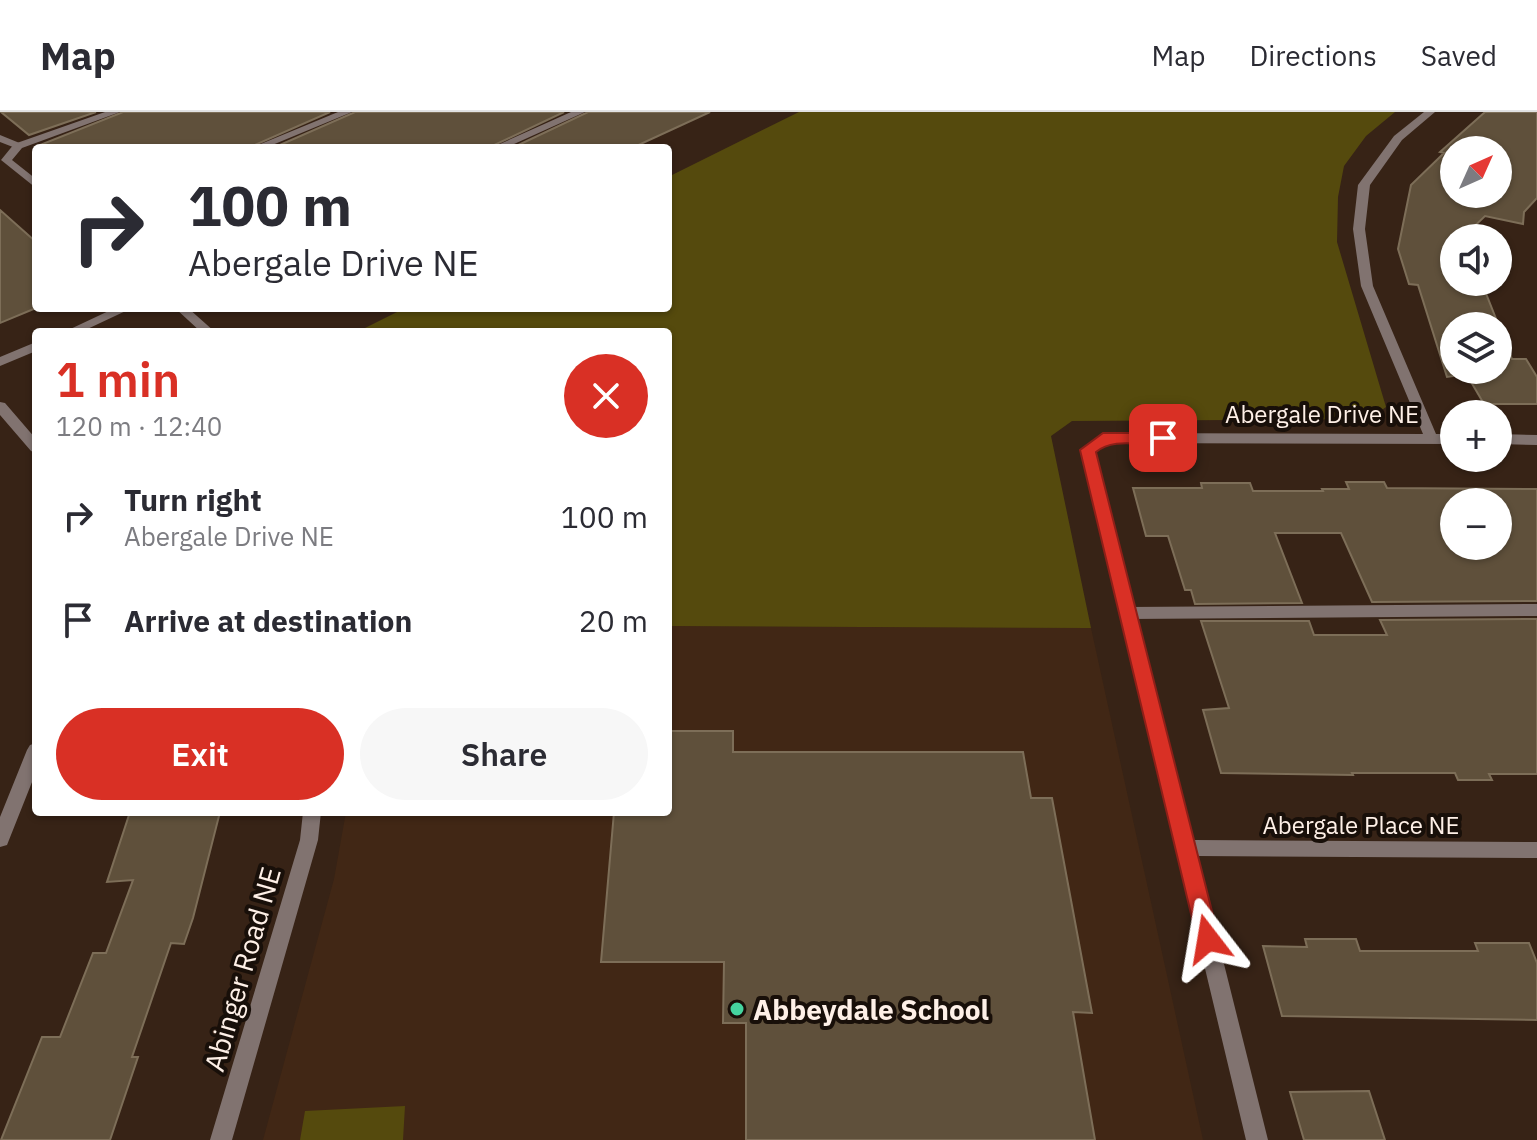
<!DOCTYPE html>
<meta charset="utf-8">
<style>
:root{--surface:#fff;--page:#f7f7f7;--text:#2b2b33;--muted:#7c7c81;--line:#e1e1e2;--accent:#d93025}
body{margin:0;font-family:"IBM Plex Sans",sans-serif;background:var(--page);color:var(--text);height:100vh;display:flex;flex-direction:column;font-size:30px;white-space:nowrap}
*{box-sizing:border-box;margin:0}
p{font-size:26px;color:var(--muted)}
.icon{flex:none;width:44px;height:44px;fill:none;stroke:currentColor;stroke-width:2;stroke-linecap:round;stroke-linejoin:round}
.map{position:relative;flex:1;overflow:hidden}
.sheet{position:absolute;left:32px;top:216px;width:640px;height:488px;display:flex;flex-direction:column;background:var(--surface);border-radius:8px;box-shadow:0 2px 6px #0004}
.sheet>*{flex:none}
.guide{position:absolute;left:32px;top:32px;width:640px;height:168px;border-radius:8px;box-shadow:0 2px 6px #0004;background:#fff;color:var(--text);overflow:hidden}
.needle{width:52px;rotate:45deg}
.fabs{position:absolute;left:1440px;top:24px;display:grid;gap:16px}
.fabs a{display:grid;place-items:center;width:72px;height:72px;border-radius:50%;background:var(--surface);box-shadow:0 2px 6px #0004;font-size:40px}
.pin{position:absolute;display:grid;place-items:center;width:68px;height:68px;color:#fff;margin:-34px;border-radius:16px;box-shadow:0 4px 12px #0006}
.me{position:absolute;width:88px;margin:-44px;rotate:346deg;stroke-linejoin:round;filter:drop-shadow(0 0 6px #0008)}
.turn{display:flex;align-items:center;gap:28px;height:168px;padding:0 24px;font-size:36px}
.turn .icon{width:104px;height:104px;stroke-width:2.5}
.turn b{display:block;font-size:56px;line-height:68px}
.round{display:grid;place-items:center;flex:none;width:84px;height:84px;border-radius:42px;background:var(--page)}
.head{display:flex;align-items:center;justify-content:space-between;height:136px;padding:0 24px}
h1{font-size:48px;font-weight:600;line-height:60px;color:var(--accent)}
.button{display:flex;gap:16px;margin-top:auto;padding:16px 24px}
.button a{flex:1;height:92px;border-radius:48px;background:var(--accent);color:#fff;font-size:32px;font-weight:600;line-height:92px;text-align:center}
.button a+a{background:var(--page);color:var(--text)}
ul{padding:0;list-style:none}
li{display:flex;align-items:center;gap:24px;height:104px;padding:0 24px}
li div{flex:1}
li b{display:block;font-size:30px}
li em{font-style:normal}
header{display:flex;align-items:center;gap:48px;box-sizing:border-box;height:112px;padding:0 40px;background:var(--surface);border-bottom:2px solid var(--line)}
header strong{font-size:38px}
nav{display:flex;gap:44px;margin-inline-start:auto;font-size:28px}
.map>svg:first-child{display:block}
.built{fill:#412715}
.green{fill:#554a0d}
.building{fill:#5f503b;stroke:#7d6e58;stroke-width:2;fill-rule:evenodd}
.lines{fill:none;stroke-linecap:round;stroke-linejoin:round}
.lane{fill:#817370;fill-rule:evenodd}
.street{fill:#817370;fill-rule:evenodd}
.route{fill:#d93025;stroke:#8d1f18;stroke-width:2}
.poi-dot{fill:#45d49f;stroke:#180f09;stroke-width:3}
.labels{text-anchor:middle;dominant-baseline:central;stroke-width:8;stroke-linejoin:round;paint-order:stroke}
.street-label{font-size:24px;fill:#fef0e7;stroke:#180f09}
.near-street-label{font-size:28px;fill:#fef0e7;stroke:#180f09}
.near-poi-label{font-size:28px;font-weight:bold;fill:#fef0e7;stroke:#180f09;text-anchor:start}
</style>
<header>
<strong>Map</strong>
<nav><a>Map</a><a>Directions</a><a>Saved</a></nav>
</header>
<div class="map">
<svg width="1537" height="1028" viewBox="0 0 1537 1028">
<rect width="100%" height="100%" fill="#372316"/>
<path class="built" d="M668 514 1091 516 1203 1028H263L334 767 346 700H668Z"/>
<path class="green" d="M799 0H1395L1366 24 1344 54 1338 85 1337 130 1386 295 1369 307 1072 309 1051 324 1091 516 668 514V220H357L405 196H668V65Z
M405 994 403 1028H300L305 999Z"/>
<path class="building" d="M1 0H96L29 23Z
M123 0H330L248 36H44L40 33Z
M355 0H564L488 36H273Z
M588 0H710L632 36H512Z
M1485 0H1537V86L1524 100 1523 112 1485 104 1462 126H1454V170H1479L1485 179 1512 247H1526L1537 265V292H1484L1464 258H1498V214H1454V264L1447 265 1418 173 1409 172 1398 137 1411 73 1444 41 1440 40ZM1454 38H1498V82H1454Z
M0 98 36 130V196L0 211Z
M1346 370H1384L1387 376 1537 377V489L1372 490 1341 421H1275L1302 491 1195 492 1191 478H1185L1168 424H1146L1133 376H1202L1201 371H1250L1253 379H1323L1322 377H1349ZM1454 390H1498V434H1454Z
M1537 507V662H1489L1492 668H1458L1455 661H1352L1353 663 1221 661 1203 598 1229 596 1201 509H1309L1314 523H1387L1380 508Z
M668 619H733V640H1023L1031 686H1052L1092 901 1073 900 1095 1028H746V911H723L724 850H601L614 700H668Z
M130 700H220L193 806 184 832 171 831 132 945H138L110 1028H1L42 925H60L93 841H106L133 768 107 770Z
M1305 827H1356L1360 839H1478L1475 831H1529L1537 851V908L1282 904 1263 834 1307 835Z
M1369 979 1385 1028H1304L1290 980Z"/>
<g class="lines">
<path class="lane" d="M338 0H352L265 36H251Z
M0 23 22 32 23 34 18 37 0 30Z
M0 290 5 291 36 327V341L31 339 0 303Z
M1537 492V504L1128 507 1120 501 1128 495Z
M36 631V660L7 733 0 735V705L27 638 30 633Z"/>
<path class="street" d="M105 0H120L22 36 12 48 36 67V76L1 48 14 32Z
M571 0H585L505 36H491Z
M1424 0H1435L1402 28 1370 73 1365 117 1373 174 1436 322H1454V332L1106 331 1095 339 1193 728 1537 730V746L1197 744 1268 1028H1246L1081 338 1103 321 1423 322 1361 174 1353 117 1358 73 1394 24Z
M115 196H132L81 220H64Z
M175 196H188L215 220H201Z
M36 230V239L0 254V245Z
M1498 322 1537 323V333L1498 332Z
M303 700H321L318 728 232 1028H210L300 728Z"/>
</g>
<path class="route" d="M1103 321H1163L1171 326C1155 341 1119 321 1096 340L1219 827 1216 834 1208 837 1200 834 1197 827 1080 338Z"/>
<circle class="poi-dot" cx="737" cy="897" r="8"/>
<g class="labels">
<g class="street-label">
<text x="1322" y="302">Abergale Drive NE</text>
<text x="1361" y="713">Abergale Place NE</text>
</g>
<g class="near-street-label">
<text transform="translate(242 857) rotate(-74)">Abinger Road NE</text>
</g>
<g class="near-poi-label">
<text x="753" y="897">Abbeydale School</text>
</g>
</g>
</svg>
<div class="fabs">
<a><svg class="needle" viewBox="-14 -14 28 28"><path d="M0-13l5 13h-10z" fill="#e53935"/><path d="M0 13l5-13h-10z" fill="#7c7c81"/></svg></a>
<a><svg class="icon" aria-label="sound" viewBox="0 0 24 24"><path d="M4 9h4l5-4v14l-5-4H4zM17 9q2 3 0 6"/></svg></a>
<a><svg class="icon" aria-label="layers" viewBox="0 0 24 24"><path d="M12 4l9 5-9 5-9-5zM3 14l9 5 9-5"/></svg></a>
<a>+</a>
<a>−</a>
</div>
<div class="pin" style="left:1163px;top:326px;background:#d93025"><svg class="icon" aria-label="arrive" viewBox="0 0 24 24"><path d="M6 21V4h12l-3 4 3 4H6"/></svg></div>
<svg class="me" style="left:1208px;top:827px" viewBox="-20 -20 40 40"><path d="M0-17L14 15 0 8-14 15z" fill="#d93025" stroke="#fff" stroke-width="4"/></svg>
<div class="guide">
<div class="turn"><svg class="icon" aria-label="right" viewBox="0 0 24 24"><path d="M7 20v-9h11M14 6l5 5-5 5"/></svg><div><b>100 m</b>Abergale Drive NE</div></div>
</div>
<section class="sheet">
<div class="head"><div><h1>1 min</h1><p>120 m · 12:40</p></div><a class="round" style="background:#d93025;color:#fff"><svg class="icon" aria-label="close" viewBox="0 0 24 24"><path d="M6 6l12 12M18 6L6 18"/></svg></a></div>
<ul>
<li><svg class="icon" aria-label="right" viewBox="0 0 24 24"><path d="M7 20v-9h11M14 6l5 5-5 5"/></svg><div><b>Turn right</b><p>Abergale Drive NE</p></div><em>100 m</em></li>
<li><svg class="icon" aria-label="arrive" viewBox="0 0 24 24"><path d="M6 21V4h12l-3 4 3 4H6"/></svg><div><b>Arrive at destination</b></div><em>20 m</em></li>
</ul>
<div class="button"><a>Exit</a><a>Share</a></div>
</section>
</div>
